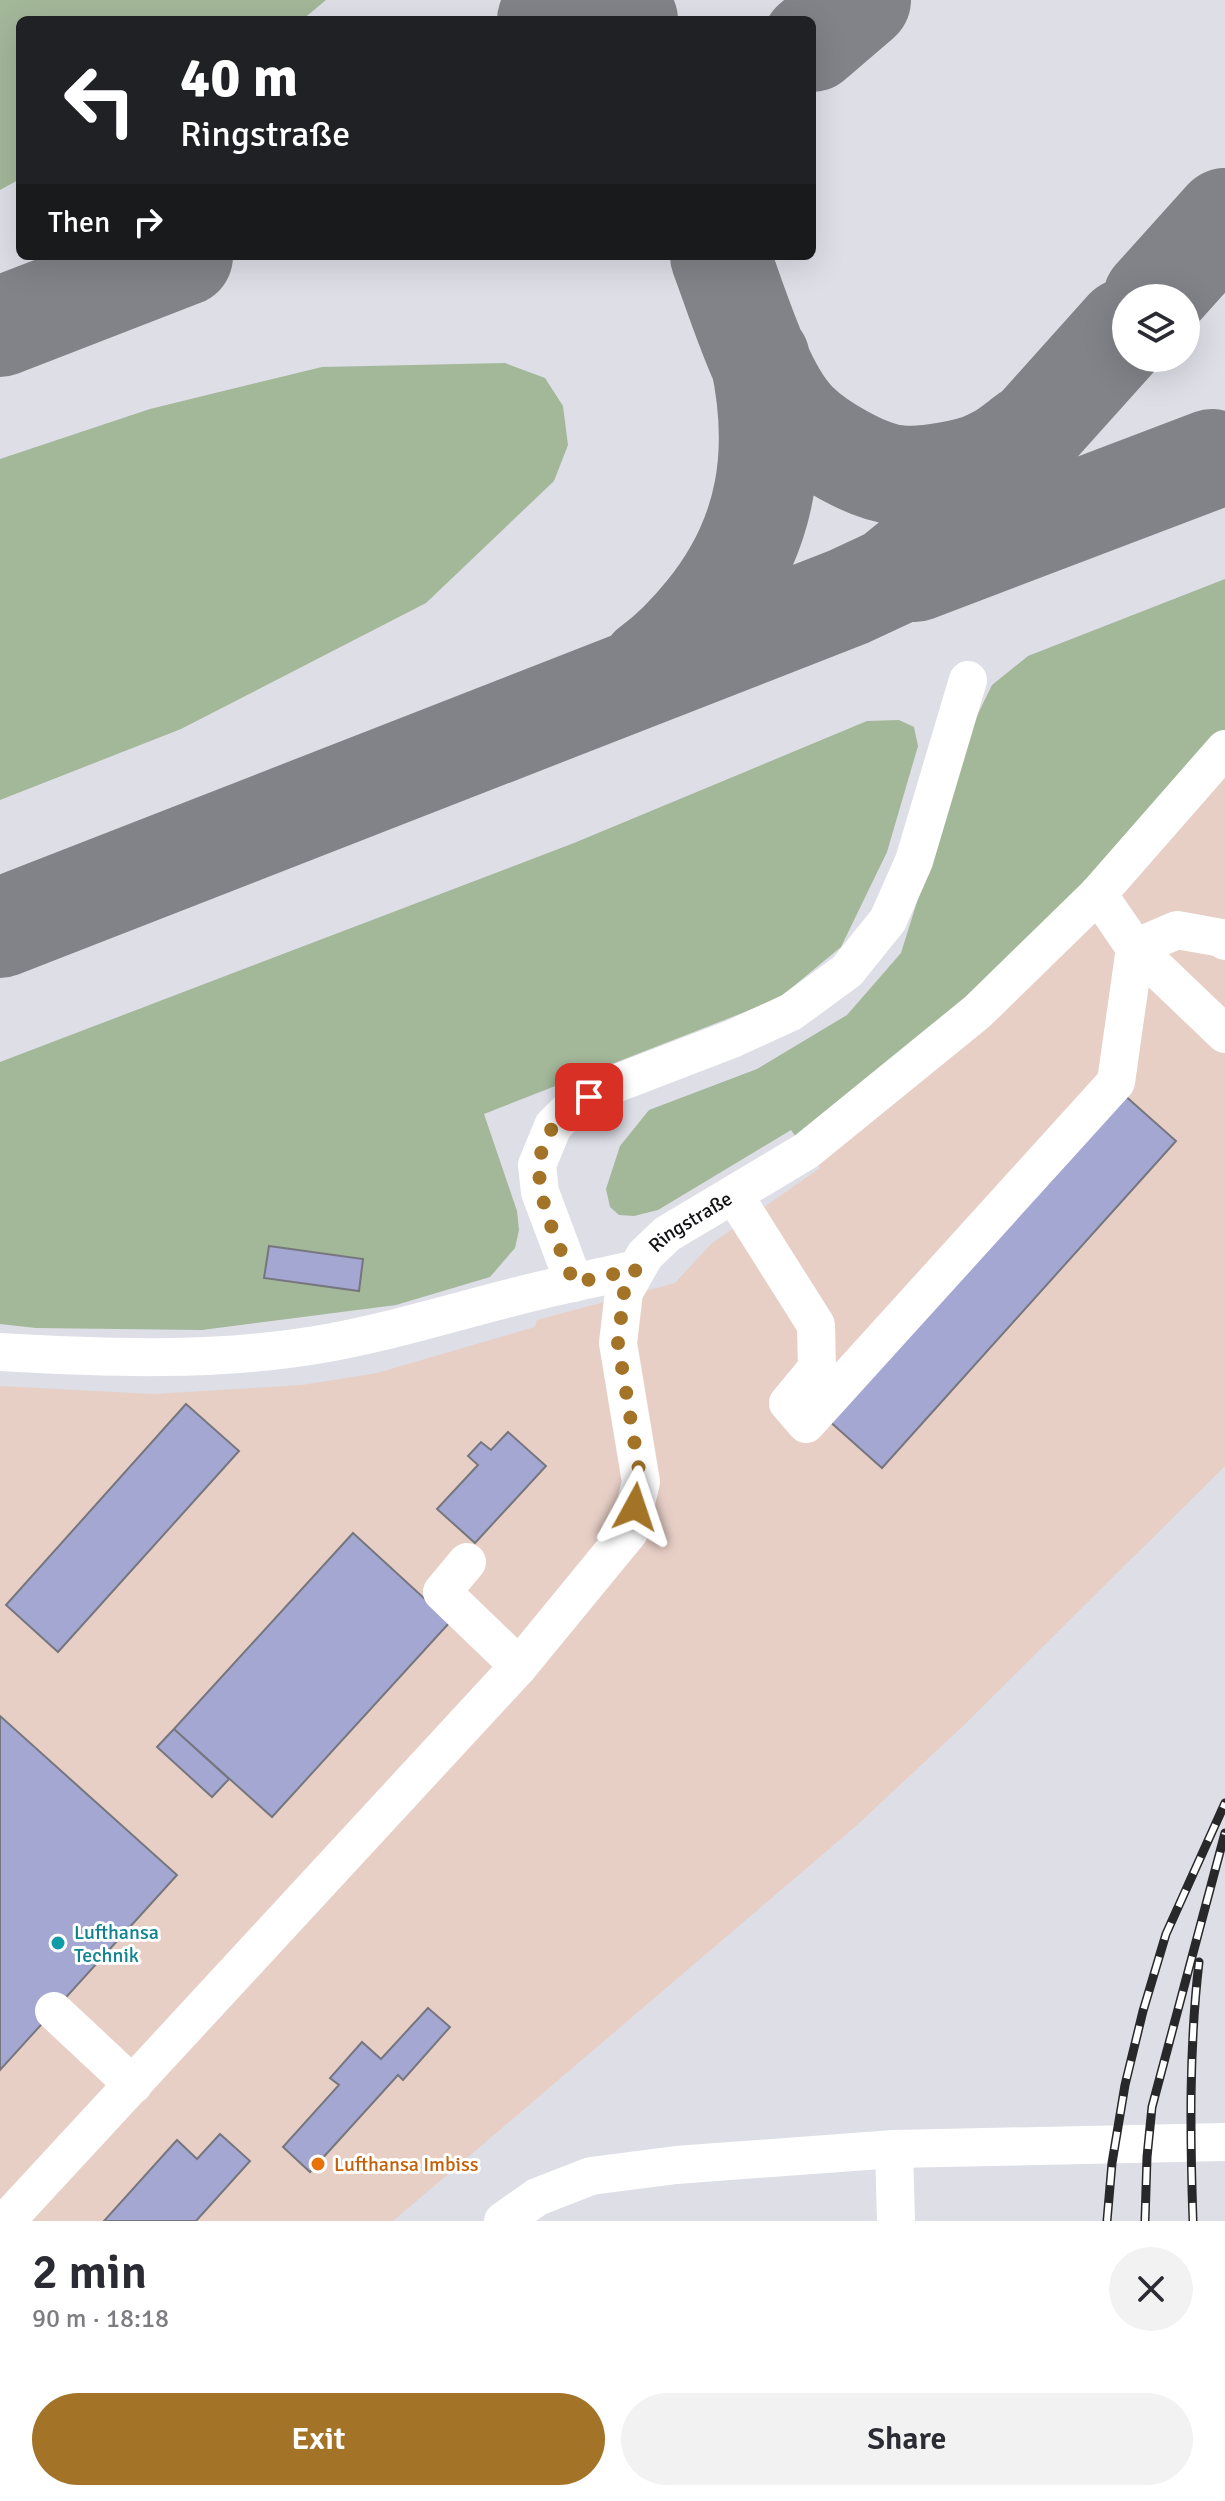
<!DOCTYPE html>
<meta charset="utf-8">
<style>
:root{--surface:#fff;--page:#f2f2f3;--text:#2b2b33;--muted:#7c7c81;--accent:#a37427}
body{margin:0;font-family:Signika,sans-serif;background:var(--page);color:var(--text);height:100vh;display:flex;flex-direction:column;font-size:30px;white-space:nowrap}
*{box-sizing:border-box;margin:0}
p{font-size:26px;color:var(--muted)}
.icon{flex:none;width:44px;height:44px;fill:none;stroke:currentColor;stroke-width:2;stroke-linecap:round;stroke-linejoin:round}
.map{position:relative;height:2221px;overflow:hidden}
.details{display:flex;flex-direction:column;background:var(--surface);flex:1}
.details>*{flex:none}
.hud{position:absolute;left:16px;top:16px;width:800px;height:244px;border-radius:12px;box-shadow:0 8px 32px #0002;background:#202124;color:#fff;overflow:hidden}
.buttons{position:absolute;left:1112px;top:284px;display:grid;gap:16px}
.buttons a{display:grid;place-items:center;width:88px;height:88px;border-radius:50%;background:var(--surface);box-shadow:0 8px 32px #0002;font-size:40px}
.pin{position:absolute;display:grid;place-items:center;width:68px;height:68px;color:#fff;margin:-34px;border-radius:16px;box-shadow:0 4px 12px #0006}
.me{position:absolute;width:88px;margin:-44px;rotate:5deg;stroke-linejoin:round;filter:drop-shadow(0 0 6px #0008)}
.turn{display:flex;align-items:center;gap:28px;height:168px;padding:0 32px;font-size:36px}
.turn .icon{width:104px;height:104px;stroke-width:2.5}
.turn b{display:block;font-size:56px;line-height:68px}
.then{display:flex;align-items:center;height:76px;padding:0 32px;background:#0003;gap:16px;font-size:30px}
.round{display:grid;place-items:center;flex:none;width:84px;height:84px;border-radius:42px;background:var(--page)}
.head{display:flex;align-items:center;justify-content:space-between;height:136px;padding:0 32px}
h1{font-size:48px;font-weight:600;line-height:60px}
.primary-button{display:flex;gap:16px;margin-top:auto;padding:16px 32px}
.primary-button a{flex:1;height:92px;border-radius:48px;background:var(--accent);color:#fff;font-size:32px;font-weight:600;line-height:92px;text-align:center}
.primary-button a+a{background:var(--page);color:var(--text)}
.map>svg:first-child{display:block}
.industrial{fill:#e7cfc6}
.green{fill:#a3b799}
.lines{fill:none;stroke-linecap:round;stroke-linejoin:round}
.taxiway{stroke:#828388;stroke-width:100}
.building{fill:#a4a7d2;stroke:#76767e;stroke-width:2}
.minor{stroke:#fff;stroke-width:38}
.rail-casing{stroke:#28282b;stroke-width:9}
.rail{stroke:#fff;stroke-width:6;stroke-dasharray:18;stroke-linecap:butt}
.route{stroke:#a37427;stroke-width:14;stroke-dasharray:0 25.2}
.culture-dot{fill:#0f9aa8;stroke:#fff;stroke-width:3}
.food-dot{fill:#e8710a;stroke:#fff;stroke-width:3}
.labels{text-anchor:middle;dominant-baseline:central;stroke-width:6;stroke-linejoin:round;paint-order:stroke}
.street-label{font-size:20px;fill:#121215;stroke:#fff}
.culture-label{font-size:20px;fill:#0d838f;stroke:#fff;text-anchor:start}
.food-label{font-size:20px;fill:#c56008;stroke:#fff;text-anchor:start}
</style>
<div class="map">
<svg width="1225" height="2221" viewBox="0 0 1225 2221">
<rect width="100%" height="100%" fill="#dddee6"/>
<path class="industrial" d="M1225 749V1466L963 1726 856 1826 393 2221H0V2070L177 1875 0 1716V1386L153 1394 302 1385 377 1373 535 1327 537 1320 675 1283 711 1244 820 1168 806 1151Z"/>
<path class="green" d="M0 0H326L302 20H20V179L0 190Z
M505 363 545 378 563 406 568 445 554 481 426 603 181 729 0 800V459L150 409 322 367Z
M1225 579V749L806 1151 791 1130 658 1210 634 1216 619 1215 610 1207 606 1189 620 1146 649 1110 757 1069 847 1015 901 953 972 726 992 685 1028 656Z
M899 720 914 727 918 746 887 852 841 947 778 999 484 1114 517 1211 519 1230 515 1248 490 1277 396 1305 202 1330 36 1328 0 1324V1062L574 843 867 721Z"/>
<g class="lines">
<path class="taxiway" d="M620 0 628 20
M547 20 554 0
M812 42 861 0
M720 256C738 303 762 387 797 422 818 443 867 472 898 475 922 478 972 470 993 458 1006 452 1017 442 1028 434
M1153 298 1225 218
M0 327 183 256
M915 572 1212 459
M650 667C672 651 689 633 706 612 768 536 780 452 760 359
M0 928 848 597 891 577 934 542 1126 328"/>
</g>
<path class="building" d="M1122 1093 1176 1141 882 1468 828 1420Z
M269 1246 363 1259 359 1291 264 1278Z
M186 1404 239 1451 58 1652 6 1605Z
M508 1432 546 1466 475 1543 437 1509 478 1465 468 1456 481 1442 491 1450Z
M353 1533 450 1622 272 1817 174 1729Z
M0 1716 177 1875 0 2070Z
M174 1729 229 1779 212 1797 157 1747Z
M428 2008 450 2027 403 2080 398 2075 310 2172 283 2147 339 2085 330 2078 362 2042 381 2059Z
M220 2134 250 2161 196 2221H104L177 2140 197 2159Z"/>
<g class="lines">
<g class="minor">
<path d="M1098 894 1135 948 1225 1034"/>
<path d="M734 1195 816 1325 817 1368 788 1403 806 1424 1116 1082 1135 948 1177 930 1222 938 1225 941"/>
<path d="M574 1283 540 1192 537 1165 553 1126 572 1107 607 1087 732 1039 791 1012 847 971 888 920 914 861 968 680"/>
<path d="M0 1352C105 1358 212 1362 316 1345 394 1332 469 1307 546 1289 576 1282 606 1276 636 1269"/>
<path d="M467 1562 442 1592 519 1666"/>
<path d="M54 2011 133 2085"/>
<path d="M894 2149 896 2221"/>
<path id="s1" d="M6 2221 519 1666 629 1532 641 1482 618 1343 624 1292 645 1255 667 1234 806 1151 977 1012 1098 894 1225 749"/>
<path d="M503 2221 537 2197 591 2176 676 2165 894 2149 1225 2142"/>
</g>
<defs>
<path id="rail" d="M1107 2221 1112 2163 1125 2085 1143 2011 1166 1934 1225 1803
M1145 2221 1147 2157 1152 2107 1225 1833
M1193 2221C1190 2134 1189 2048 1199 1962"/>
</defs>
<use href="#rail" class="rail-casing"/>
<use href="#rail" class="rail"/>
</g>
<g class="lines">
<path class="route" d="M589 1097C505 1144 547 1214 574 1283L636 1269 624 1292 618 1343 641 1482 635 1507"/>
</g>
<circle class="culture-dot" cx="58" cy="1943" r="8"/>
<circle class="food-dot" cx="318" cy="2164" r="8"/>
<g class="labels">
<g class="street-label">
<text stroke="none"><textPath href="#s1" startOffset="1272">Ringstraße</textPath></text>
</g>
<g class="culture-label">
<text x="74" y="1932">Lufthansa<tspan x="74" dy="23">Technik</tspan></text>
</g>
<g class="food-label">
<text x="334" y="2164">Lufthansa Imbiss</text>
</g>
</g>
</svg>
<div class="buttons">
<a><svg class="icon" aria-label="layers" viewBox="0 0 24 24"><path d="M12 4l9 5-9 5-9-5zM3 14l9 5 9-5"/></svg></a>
</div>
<div class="pin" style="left:589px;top:1097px;background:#d93025"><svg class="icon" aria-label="arrive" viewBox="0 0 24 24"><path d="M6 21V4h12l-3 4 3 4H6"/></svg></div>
<svg class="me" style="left:635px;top:1507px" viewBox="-20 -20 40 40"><path d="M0-17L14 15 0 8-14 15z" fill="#a37427" stroke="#fff" stroke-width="4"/></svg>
<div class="hud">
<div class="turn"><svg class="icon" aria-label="left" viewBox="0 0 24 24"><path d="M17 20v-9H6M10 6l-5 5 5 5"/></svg><div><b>40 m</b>Ringstraße</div></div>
<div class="then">Then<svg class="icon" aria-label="right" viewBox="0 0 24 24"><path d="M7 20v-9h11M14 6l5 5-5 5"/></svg></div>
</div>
</div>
<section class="details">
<div class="head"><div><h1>2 min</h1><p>90 m · 18:18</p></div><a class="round"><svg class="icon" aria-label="close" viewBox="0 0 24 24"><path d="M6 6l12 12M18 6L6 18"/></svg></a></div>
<div class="primary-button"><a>Exit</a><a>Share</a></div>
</section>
